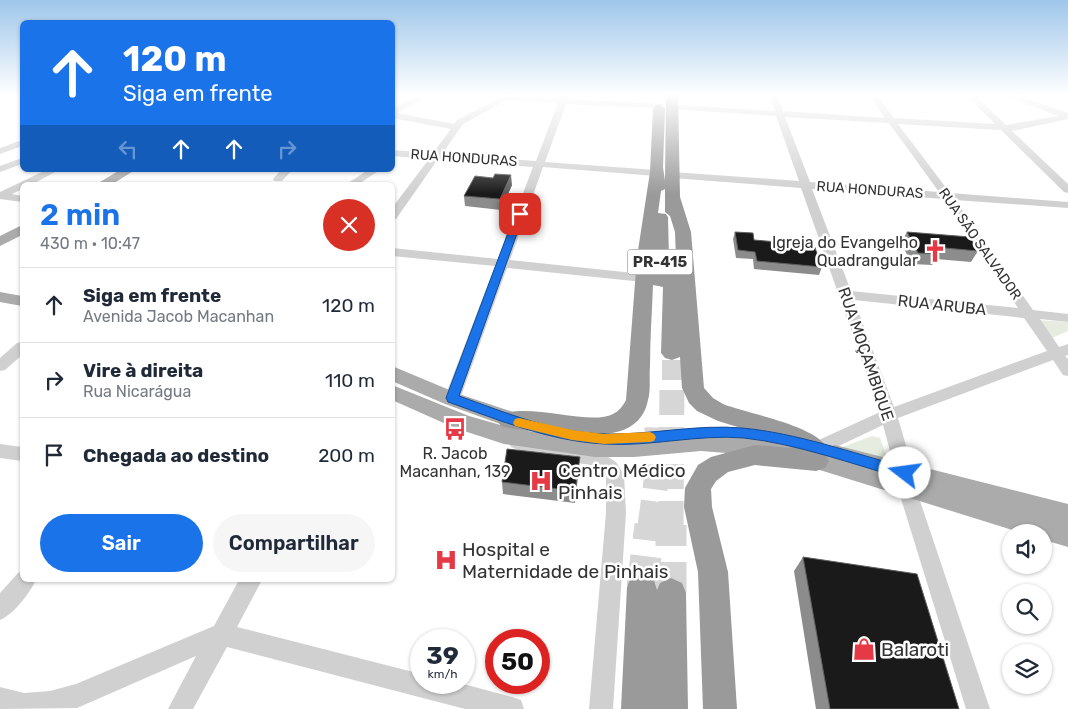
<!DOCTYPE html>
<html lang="pt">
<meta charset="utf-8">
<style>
:root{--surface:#fff;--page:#f6f6f7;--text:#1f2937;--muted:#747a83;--line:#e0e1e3;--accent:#1a73e8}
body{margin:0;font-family:Rubik,sans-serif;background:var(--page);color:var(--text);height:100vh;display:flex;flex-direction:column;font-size:19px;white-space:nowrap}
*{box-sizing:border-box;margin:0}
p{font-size:16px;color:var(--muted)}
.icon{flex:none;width:28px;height:28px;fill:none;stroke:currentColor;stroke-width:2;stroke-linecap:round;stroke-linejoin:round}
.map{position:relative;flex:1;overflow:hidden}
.side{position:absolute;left:20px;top:182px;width:375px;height:400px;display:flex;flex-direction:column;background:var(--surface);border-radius:8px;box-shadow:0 1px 4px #0004}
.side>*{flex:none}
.hud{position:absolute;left:20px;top:20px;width:375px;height:152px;border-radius:8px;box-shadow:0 1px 4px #0004;background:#1a73e8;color:#fff;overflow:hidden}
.controls{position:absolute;left:1002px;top:524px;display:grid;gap:10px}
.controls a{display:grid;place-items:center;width:50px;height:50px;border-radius:50%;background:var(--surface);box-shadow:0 1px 4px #0004;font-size:25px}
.speed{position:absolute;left:410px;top:629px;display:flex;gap:10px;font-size:25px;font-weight:700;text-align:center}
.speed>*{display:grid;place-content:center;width:65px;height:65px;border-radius:50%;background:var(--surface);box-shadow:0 1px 4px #0004;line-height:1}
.speed small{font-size:12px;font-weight:400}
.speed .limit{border:8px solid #d22;background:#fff;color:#111}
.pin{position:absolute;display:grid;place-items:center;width:42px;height:42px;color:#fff;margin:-21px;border-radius:10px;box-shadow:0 2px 8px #0006}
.me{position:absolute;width:55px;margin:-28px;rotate:285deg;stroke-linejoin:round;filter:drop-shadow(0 0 4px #0008)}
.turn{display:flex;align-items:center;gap:18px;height:105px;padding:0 20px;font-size:22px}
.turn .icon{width:65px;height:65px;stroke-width:2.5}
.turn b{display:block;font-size:35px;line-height:42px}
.lanes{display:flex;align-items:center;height:48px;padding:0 20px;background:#0003;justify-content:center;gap:25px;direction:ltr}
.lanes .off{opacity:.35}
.round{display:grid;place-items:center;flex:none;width:52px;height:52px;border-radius:26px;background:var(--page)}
.overview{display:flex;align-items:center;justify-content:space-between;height:85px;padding:0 20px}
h1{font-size:30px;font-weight:600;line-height:38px;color:var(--accent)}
.button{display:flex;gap:10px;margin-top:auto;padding:10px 20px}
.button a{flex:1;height:58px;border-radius:30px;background:var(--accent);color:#fff;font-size:20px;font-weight:600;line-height:58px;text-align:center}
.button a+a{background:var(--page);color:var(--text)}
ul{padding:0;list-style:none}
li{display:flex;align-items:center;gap:15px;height:75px;padding:0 20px;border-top:1px solid var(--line)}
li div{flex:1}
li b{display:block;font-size:19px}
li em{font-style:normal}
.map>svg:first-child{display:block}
.green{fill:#e6ecdf}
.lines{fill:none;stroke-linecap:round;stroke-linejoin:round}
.highway-tunnel-far2{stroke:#d6d6d6;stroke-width:20;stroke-dasharray:20 10;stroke-linecap:butt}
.highway-tunnel-far1{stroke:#d6d6d6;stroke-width:25;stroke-dasharray:25 12;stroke-linecap:butt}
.highway-tunnel{stroke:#d6d6d6;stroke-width:31;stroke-dasharray:31 16;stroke-linecap:butt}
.minor{fill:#d0d0d0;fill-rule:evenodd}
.major{fill:#ababab;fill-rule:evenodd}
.highway{fill:#9a9a9a;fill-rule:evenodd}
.wall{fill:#8c8c8c}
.shaded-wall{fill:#5f5f5f}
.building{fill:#1a1a1a;stroke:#5f5f5f}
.route{fill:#1a73e8;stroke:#114b97}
.slow{fill:#f59e0b}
.labels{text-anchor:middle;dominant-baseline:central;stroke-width:5;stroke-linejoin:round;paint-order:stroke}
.far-street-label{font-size:14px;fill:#333;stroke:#fff}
.shield{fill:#fff;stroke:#707070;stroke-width:1}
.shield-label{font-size:15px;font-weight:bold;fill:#333}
.poi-label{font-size:16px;fill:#333;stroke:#fff;text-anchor:end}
.street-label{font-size:16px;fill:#333;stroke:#fff}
.near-poi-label{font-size:19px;fill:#333;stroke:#fff;text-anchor:start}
</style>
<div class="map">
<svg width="1068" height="709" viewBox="0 0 1068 709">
<rect width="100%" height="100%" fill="#fff"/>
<path class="green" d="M1037 320 1068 322V331L1050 339Z
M872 436 880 438 888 460 840 448Z"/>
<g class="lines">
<path class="highway-tunnel-far2" d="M672 380V353"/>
<path class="highway-tunnel-far1" d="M650 526 656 482 657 427
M671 526 672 379"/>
<path class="highway-tunnel" d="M642 587 650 525
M671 593V525"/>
<path class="minor" d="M0 95H5L0 98Z
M487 95 560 98 561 95H569L568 99 662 104V108H659L566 104 545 162 656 170 661 173 656 176 543 167 510 260 643 274 649 278 643 282 507 268 460 399 458 403 452 405 446 403 444 399 495 266 392 256V248L498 259 533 167 438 159 396 219 392 220V208L429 159 392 156V150L433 153 451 129 392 118V109L417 96H420V100L397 113 454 124 457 120 498 99ZM507 100 558 103 536 161 442 154 463 124Z
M769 95H777L783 111 885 118 869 95H877L894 118 995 124 966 95H975L1006 125 1058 116 1004 95H1016L1068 113V119L1012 131 1068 184V193L1064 192 1001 130 898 124 950 193 1068 202V208L955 200 1033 310 1068 314V322L1040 319 1059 347 1068 344V355L1065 356 1068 359V376L1063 375 1053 360 898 418 914 473 911 478 905 481 899 478 896 473 883 425 822 454 816 456 810 454 807 449 810 444 880 412 801 188 673 178 668 175 673 172 799 181 776 116 672 109 668 107 672 105 775 111ZM785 117 889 123 939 192 810 182ZM812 189 944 199 1018 308 851 291ZM854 300 1024 318 1047 351 894 407Z
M22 140V146L0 154V148Z
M22 158V164L0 172V166Z
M46 170H59L31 185H22V189L12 194 22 196V202L0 199V192Z
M281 170H292L282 181H274L273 179Z
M368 170H380L357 185H345Z
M22 342V355L5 370 0 371V358L17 343Z
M517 435 534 441 605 455 616 462 624 475 626 513 613 709H589L606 513V476L595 466 532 455 511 447 508 442 511 437Z
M0 444 22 447V461L0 458Z
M907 481 914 483 916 489 990 709H966L898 489 900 483Z
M22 571V580H36C29 594 14 614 0 620V593L18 573Z
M239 580H262L237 627 421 674V682H456L512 697 521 700 524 709H465L227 647 193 709H168L196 656 77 708 0 709V687L24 693 50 691 76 684 214 626Z"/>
<path class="major" d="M120 170H135L111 185H95Z
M22 225V235L0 246V236Z
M0 292 22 296V306L0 302Z
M392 366 459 394 531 418 535 424 531 430 528 431 595 439H634L701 433 778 439 824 454 827 448 835 445 1068 504V547L1044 540V532H1019L778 457 701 451 634 457H595L504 444 455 428 392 400V385L469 416 514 429 445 404 392 381Z"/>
<path class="highway" d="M666 95H678L680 197 691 232 704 388 713 398 723 404C748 414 816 425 828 449L825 455 829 461 825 468 816 471 755 465 728 472 716 481 711 489 712 507 728 572 737 709H703L698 572 684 507 685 488 698 465 711 457 755 445 793 448 767 436 718 421 697 411 689 403 682 388 680 357 672 360 665 358 661 353 663 287 653 285C652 312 650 339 650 366 649 376 651 389 648 400 640 442 589 436 558 431 539 428 518 432 501 426L497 420 501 414C534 403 589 426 613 414 619 411 623 406 626 400L637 257 650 172 653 108 659 104 665 108 663 167 665 181ZM665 189V212L670 216 675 232 676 259 669 258 668 217 666 214 658 213 661 191Z
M642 572 653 577 657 590 660 583 671 578 682 583 686 593 688 709H621L627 587 631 577Z"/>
</g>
<path class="wall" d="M512 185 501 210 465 206 464 196Z
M735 232 822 267 819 275 754 269 753 259 736 258 733 239Z
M907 232 978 251 971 262 936 259 932 265 912 264 901 243Z
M579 469 575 503 503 494 502 482Z
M803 557 959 709H816L794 571Z"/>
<path class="shaded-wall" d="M511 175 512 185 501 210 500 199Z"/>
<path class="building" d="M495 174 511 175 500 199 464 196 475 176 493 178Z
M735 232 753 233 754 240 814 245 822 267 757 261 755 252 738 250Z
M907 232 970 237 978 251 934 247 939 254 918 253Z
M507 449 580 457 575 491 502 482Z
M803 557 917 574 959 709H830Z"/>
<linearGradient id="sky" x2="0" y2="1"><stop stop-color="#9ec6ea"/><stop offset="0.49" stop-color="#fff"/><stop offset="1" stop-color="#fff" stop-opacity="0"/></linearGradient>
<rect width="1068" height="194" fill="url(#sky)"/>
<path class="route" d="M520 211 524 214 459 396C507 413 554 433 606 434 651 435 697 424 742 428 797 433 852 453 905 467L910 469 912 473 910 477 905 479C852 464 798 444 744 438 697 434 651 447 604 444 549 441 499 420 448 402L446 398 515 214Z"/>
<path class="slow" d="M519 418 572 430 604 434 650 432 654 434 656 437 654 441 650 442 604 444 572 440 515 426 513 423 515 419Z"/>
<defs>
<symbol id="church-bare" viewBox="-9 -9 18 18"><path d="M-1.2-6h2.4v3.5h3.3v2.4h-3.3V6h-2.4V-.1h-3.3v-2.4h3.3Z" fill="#e63946" stroke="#fff" stroke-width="2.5" paint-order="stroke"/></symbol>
<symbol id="bus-bare" viewBox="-9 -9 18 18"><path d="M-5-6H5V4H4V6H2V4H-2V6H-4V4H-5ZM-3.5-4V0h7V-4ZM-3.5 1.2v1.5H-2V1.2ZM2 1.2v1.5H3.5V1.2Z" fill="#e63946" stroke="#fff" stroke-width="2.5" paint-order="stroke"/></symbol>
<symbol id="hospital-bare" viewBox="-9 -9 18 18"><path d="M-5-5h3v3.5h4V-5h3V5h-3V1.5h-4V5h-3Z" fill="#e63946" stroke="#fff" stroke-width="2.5" paint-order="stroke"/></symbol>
<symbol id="shop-bare" viewBox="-9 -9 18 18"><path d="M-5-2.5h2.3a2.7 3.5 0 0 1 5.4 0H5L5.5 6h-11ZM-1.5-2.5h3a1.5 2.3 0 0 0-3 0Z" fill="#e63946" stroke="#fff" stroke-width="2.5" paint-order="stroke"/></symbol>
</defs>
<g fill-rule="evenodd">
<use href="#church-bare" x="919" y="235" width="32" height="32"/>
<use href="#bus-bare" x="439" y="413" width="32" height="32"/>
<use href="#hospital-bare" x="525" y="465" width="32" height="32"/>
<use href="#hospital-bare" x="430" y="544" width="32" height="32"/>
<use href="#shop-bare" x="848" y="633" width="32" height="32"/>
</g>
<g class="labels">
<g class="far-street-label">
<text transform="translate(464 158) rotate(4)">RUA HONDURAS</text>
<text transform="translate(870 190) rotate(4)">RUA HONDURAS</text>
<text transform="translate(980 244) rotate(55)">RUA SÃO SALVADOR</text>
</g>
<rect class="shield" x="627.5" y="249.5" width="65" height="25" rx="4"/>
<g class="shield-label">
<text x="660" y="262">PR-415</text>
</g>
<g class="poi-label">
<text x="918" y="242">Igreja do Evangelho<tspan x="918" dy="18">Quadrangular</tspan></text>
<text x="455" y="453" text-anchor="middle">R. Jacob<tspan x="455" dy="18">Macanhan, 139</tspan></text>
</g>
<g class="street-label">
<text transform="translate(942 305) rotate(6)">RUA ARUBA</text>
<text transform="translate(866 354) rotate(71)">RUA MOÇAMBIQUE</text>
</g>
<g class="near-poi-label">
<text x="558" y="470">Centro Médico<tspan x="558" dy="22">Pinhais</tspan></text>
<text x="462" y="549">Hospital e<tspan x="462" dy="22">Maternidade de Pinhais</tspan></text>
<text x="881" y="649">Balaroti</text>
</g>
</g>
</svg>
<div class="controls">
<a><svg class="icon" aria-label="sound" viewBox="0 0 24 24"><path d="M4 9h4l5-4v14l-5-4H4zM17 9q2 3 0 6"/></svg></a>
<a><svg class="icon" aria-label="search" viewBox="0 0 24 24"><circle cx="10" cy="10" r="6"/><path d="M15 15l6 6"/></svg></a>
<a><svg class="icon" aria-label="layers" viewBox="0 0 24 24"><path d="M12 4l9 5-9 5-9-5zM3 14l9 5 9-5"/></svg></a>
</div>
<div class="speed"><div>39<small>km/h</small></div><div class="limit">50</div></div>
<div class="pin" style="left:520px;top:214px;background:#d93025"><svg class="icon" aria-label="arrive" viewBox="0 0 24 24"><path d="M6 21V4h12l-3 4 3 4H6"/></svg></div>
<svg class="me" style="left:905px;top:473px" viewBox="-20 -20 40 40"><circle r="19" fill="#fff"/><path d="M0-13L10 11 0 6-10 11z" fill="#1a73e8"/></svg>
<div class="hud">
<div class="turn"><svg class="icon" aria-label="ahead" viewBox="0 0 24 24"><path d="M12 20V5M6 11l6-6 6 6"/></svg><div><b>120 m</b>Siga em frente</div></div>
<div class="lanes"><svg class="icon off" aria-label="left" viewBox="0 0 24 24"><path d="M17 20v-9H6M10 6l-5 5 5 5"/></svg><svg class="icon" aria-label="ahead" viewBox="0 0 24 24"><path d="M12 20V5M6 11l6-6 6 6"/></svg><svg class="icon" aria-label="ahead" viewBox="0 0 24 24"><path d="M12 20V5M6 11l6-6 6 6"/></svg><svg class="icon off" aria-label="right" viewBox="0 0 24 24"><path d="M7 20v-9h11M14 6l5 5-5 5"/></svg></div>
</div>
<section class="side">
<div class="overview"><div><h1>2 min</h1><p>430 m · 10:47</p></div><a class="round" style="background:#d93025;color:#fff"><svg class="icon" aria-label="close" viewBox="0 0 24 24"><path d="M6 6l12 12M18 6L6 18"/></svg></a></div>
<ul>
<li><svg class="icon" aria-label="ahead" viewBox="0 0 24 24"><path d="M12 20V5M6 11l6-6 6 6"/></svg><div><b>Siga em frente</b><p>Avenida Jacob Macanhan</p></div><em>120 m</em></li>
<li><svg class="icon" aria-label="right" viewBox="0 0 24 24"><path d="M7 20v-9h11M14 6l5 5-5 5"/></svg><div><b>Vire à direita</b><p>Rua Nicarágua</p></div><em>110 m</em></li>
<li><svg class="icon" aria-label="arrive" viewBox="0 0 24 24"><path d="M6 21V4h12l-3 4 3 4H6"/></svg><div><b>Chegada ao destino</b></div><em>200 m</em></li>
</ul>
<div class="button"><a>Sair</a><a>Compartilhar</a></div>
</section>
</div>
